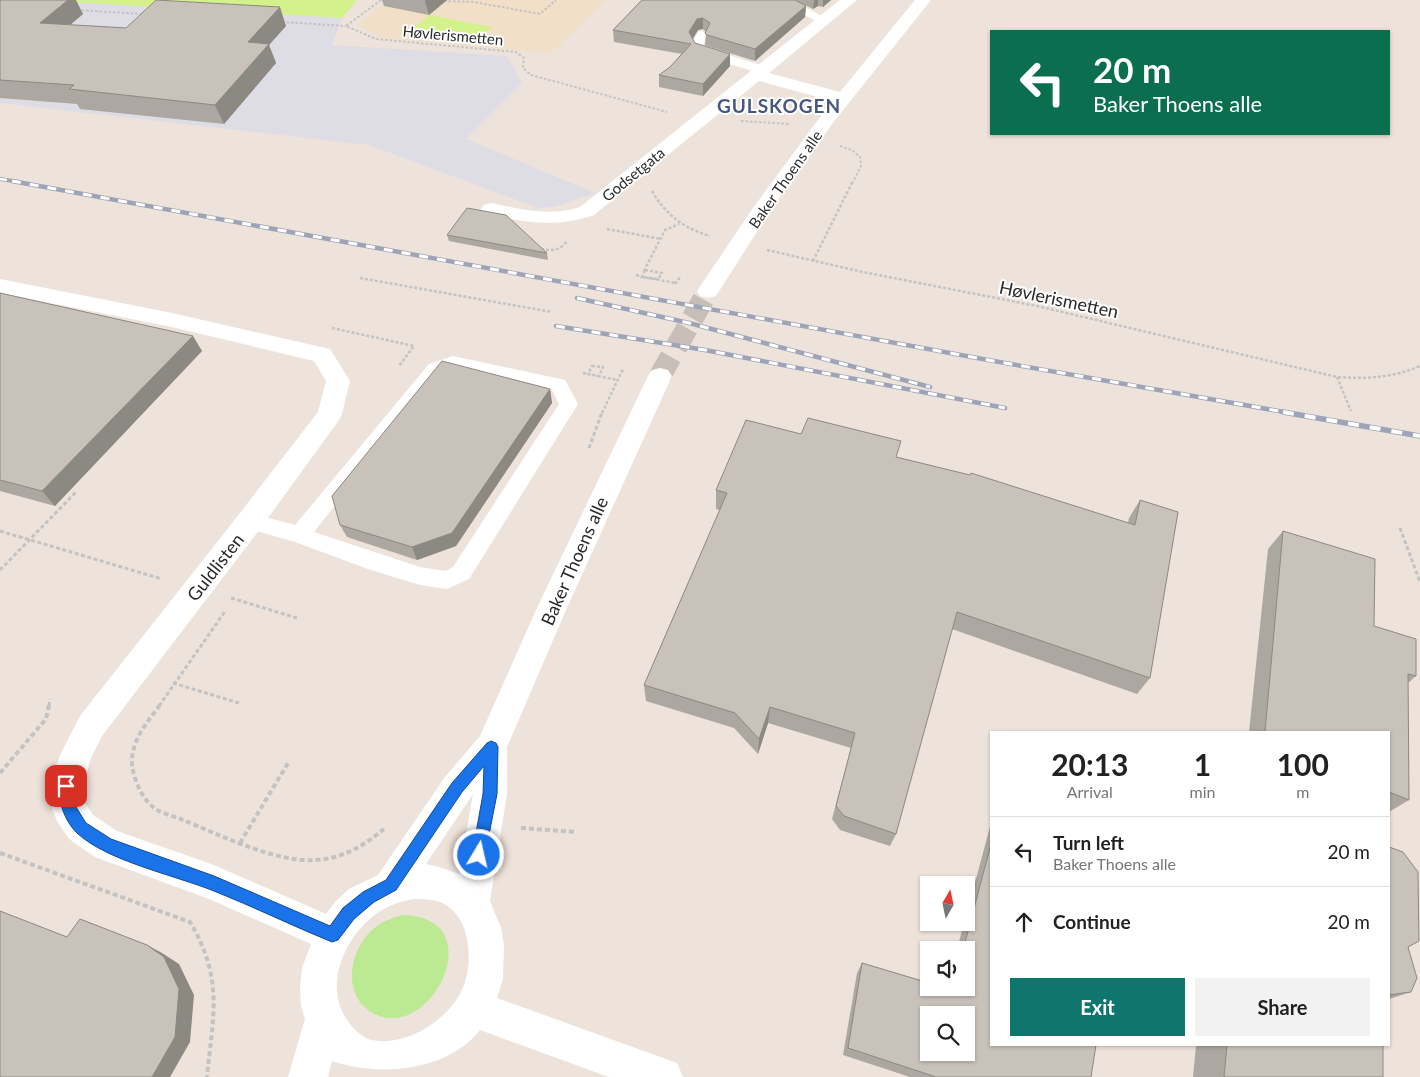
<!DOCTYPE html>
<meta charset="utf-8">
<style>
:root{--surface:#fff;--page:#f2f2f2;--text:#222;--muted:#767676;--line:#e0e0e0;--accent:#0f766e}
body{margin:0;font-family:Lato,sans-serif;background:var(--page);color:var(--text);height:100vh;display:flex;flex-direction:column;font-size:19px;white-space:nowrap}
*{box-sizing:border-box;margin:0}
p{font-size:16px;color:var(--muted)}
.icon{flex:none;width:28px;height:28px;fill:none;stroke:currentColor;stroke-width:2;stroke-linecap:round;stroke-linejoin:round}
.map{position:relative;flex:1;overflow:hidden}
.sheet{position:absolute;left:990px;top:731px;width:400px;height:315px;display:flex;flex-direction:column;background:var(--surface);border-radius:0px;box-shadow:0 1px 4px #0004}
.sheet>*{flex:none}
.banner{position:absolute;left:990px;top:30px;width:400px;height:105px;border-radius:0px;box-shadow:0 1px 4px #0004;background:#0b6e4f;color:#fff;overflow:hidden}
.needle{width:32px;rotate:9deg}
.buttons{position:absolute;left:920px;top:876px;display:grid;gap:10px}
.buttons a{display:grid;place-items:center;width:55px;height:55px;border-radius:0px;background:var(--surface);box-shadow:0 1px 4px #0004;font-size:25px}
.pin{position:absolute;display:grid;place-items:center;width:42px;height:42px;color:#fff;margin:-21px;border-radius:10px;box-shadow:0 2px 8px #0006}
.me{position:absolute;width:55px;margin:-28px;rotate:9deg;stroke-linejoin:round;filter:drop-shadow(0 0 4px #0008)}
.turn{display:flex;align-items:center;gap:18px;height:105px;padding:0 20px;font-size:22px}
.turn .icon{width:65px;height:65px;stroke-width:2.5}
.turn b{display:block;font-size:35px;line-height:42px}
.eta{display:flex;justify-content:space-evenly;align-items:center;height:85px;text-align:center}
.eta b{font-size:30px;font-weight:700;line-height:35px}
.primary-button{display:flex;gap:10px;margin-top:auto;padding:10px 20px}
.primary-button a{flex:1;height:58px;border-radius:0px;background:var(--accent);color:#fff;font-size:20px;font-weight:700;line-height:58px;text-align:center}
.primary-button a+a{background:var(--page);color:var(--text)}
ul{padding:0;list-style:none}
li{display:flex;align-items:center;gap:15px;height:70px;padding:0 20px;border-top:1px solid var(--line)}
li div{flex:1}
li b{display:block;font-size:19px}
li em{font-style:normal}
.map>svg:first-child{display:block}
.industrial{fill:#dedce5}
.education{fill:#f1dfc8}
.green{fill:#bbea92}
.pitch{fill:#d4f28c}
.lines{fill:none;stroke-linecap:round;stroke-linejoin:round}
.street-tunnel{stroke:#c7beb8;stroke-width:22;stroke-dasharray:22 11;stroke-linecap:butt}
.path-far3{stroke:#c3c3c3;stroke-width:2;stroke-dasharray:2.5 2;stroke-linecap:butt}
.path-far2{stroke:#c3c3c3;stroke-width:2.5;stroke-dasharray:3 2;stroke-linecap:butt}
.path-far1{stroke:#c3c3c3;stroke-width:3;stroke-dasharray:4 2.5;stroke-linecap:butt}
.path{stroke:#c3c3c3;stroke-width:4;stroke-dasharray:5 3;stroke-linecap:butt}
.lane{fill:#fff;fill-rule:evenodd}
.street{fill:#fff;fill-rule:evenodd}
.rail-far2-casing{stroke:#9da4b7;stroke-width:4}
.rail-far1-casing{stroke:#9da4b7;stroke-width:4.5}
.rail-casing{stroke:#9da4b7;stroke-width:5.5}
.rail-far2{stroke:#fff;stroke-width:2.5;stroke-dasharray:7;stroke-linecap:butt}
.rail-far1{stroke:#fff;stroke-width:3;stroke-dasharray:9;stroke-linecap:butt}
.rail{stroke:#fff;stroke-width:4;stroke-dasharray:11;stroke-linecap:butt}
.wall{fill:#aca7a0}
.shaded-wall{fill:#8c8882}
.building{fill:#c8c2ba;stroke:#8c8882;fill-rule:evenodd}
.route{fill:#1a73e8;stroke:#114b97}
.labels{text-anchor:middle;dominant-baseline:central;stroke-width:4;stroke-linejoin:round;paint-order:stroke}
.far-street-label{font-size:15px;fill:#2a2a2a;stroke:#fff}
.street-label{font-size:18px;fill:#2a2a2a;stroke:#fff}
.far-district-label{font-size:19px;font-weight:bold;letter-spacing:1px;fill:#465780;stroke:#fff}
</style>
<div class="map">
<svg width="1420" height="1077" viewBox="0 0 1420 1077">
<rect width="100%" height="100%" fill="#eee3db"/>
<path class="industrial" d="M0 0H36L342 18 332 45 507 56 522 83 466 139 595 193 554 207 538 208 369 145 0 103Z"/>
<path class="education" d="M389 0H607L551 53 382 38 357 25Z"/>
<path class="green" d="M402 915C491 916 435 1036 379 1016 342 1002 346 954 372 930 381 922 391 918 402 915Z"/>
<path class="pitch" d="M36 0H357L342 18Z
M429 15 492 27 474 44 411 30Z"/>
<g class="lines">
<path class="street-tunnel" d="M660 376 708 291"/>
<path class="path-far3" d="M381 0 346 26 376 39 516 52 524 58 523 68 531 75 667 112
M444 1 474 2 540 14 556 0
M77 10 143 14
M282 22 346 26
M741 121 790 124
M840 146 852 150 860 157 861 166 853 182"/>
<path class="path-far2" d="M652 191C666 215 683 228 710 236
M607 229 661 239
M541 249C552 251 560 251 567 241
M767 250 863 272 1037 306 1337 377C1367 379 1392 378 1420 366
M813 261 853 181
M645 270 662 273 658 279 642 277Z
M644 271 665 230 679 224
M636 275 642 277
M642 277 676 283
M360 278 552 312
M675 284 681 276
M332 328 414 346 399 366
M592 366 603 367 599 376 588 374Z
M583 373 588 374
M588 374 618 380
M1337 377 1351 411
M602 413 623 369"/>
<path class="path-far1" d="M589 448 602 412
M1400 528 1420 582
M0 531 162 579
M0 570 77 491
M231 598 297 618
M173 683 239 703
M49 706 50 699
M159 706 226 610"/>
<path class="path" d="M160 705C148 721 134 737 132 758 131 773 140 796 152 806 158 813 174 816 183 820 220 835 276 863 316 860 344 858 363 846 384 829
M0 773 46 719 49 705
M521 828 577 832
M240 843 288 763
M0 853 190 922C224 979 213 1016 207 1077"/>
<path class="lane" d="M776 0H791L830 20 824 24 820 23Z
M702 31 708 35 703 45 706 48 767 67 769 70 762 74 697 54 691 45 698 32Z
M453 356 565 380 578 404 469 579 447 589 420 585 368 569 295 542 243 527 240 521 243 515 250 513 295 525 429 364ZM454 368 552 390 559 404 453 567 446 571 420 567 314 532 441 372Z"/>
<path class="street" d="M840 0H857L769 73 840 92 915 0H931L832 124 769 213 716 296 708 298 700 296 697 291 753 208 832 101 759 81 594 215C557 228 522 223 484 213L481 209 484 205 491 203C521 209 550 217 580 207Z
M0 279 172 313 330 349 350 381 342 414 339 420 260 529 102 736 91 758 83 786 85 803 93 815 117 831 214 865 326 914 335 902 349 889 378 875 445 777 480 736 536 610 648 376 652 370 660 368 668 370 672 376 566 610 507 747V794L490 901 501 928 504 945 503 979 497 998 677 1063 683 1077H609L480 1030C447 1072 378 1077 332 1061L328 1077H288L305 1019 301 1006 300 987 302 968 311 944 209 899 95 857 69 839 57 821 52 809 49 786 60 755 80 716 240 513 318 412 326 381 314 361 172 327 0 293ZM473 794 459 874 439 867 426 864ZM414 899C422 899 432 899 440 902 472 915 474 963 462 990 447 1021 406 1047 371 1040 363 1038 352 1028 348 1021 321 985 347 931 382 910 392 904 403 901 414 899Z"/>
<defs>
<path id="rail-far2" d="M0 179 19 182"/>
<path id="rail-far1" d="M12 181 988 360 1290 413
M577 298 689 323 930 387
M556 326 705 350 1005 408"/>
<path id="rail" d="M1283 412 1420 436"/>
</defs>
<use href="#rail-far2" class="rail-far2-casing"/>
<use href="#rail-far1" class="rail-far1-casing"/>
<use href="#rail" class="rail-casing"/>
<use href="#rail-far2" class="rail-far2"/>
<use href="#rail-far1" class="rail-far1"/>
<use href="#rail" class="rail"/>
</g>
<path class="wall" d="M0 0 83 14 70 25 126 28 286 26 269 45 276 63 224 124 80 109 77 104 0 98Z
M382 0H447L429 15 384 6Z
M642 0 806 6 805 17 755 61 707 46 705 45 706 32 703 29 698 30 693 39 695 43 730 66 703 96 659 87V75L670 67 682 54 614 42 613 30Z
M795 0H831L823 7 818 6 813 9Z
M447 235 547 253 548 260 449 241Z
M0 293 202 351 55 506 0 491Z
M550 389 552 403 456 546 417 560 347 537 340 525Z
M897 457 1128 523 1129 518 1140 500 1150 678 1137 694 952 629 896 834 890 846 840 830 832 819 851 748 768 723 758 754 734 728 646 701 644 685 720 510 716 509V490Z
M1283 531 1374 626 1416 676 1408 683 1409 800 1389 812V732H1249L1268 549Z
M991 823V1045L1091 1077H910L843 1055 857 973 862 963 947 989V988H966V950H957L964 922H966V916Z
M1389 847 1408 947 1411 992 1389 999Z
M1196 1045H1383V1077H1193Z"/>
<path class="shaded-wall" d="M68 0H76L83 14 50 42 40 23Z
M427 0H447L429 15 425 1Z
M814 0H818V6L813 9Z
M823 0H831L823 7Z
M806 6 805 17 755 61V49Z
M280 7 286 26 269 45 276 63 224 124 215 105 248 42Z
M703 18V29L698 30 689 44V32L697 19Z
M730 54V66L703 96V84Z
M193 336 202 351 55 506 42 491Z
M550 389 552 403 456 546 417 560 412 547Z
M770 707 768 723 758 754 759 739Z
M147 945 162 953 179 964 194 995 190 1042 170 1077H152Z"/>
<path class="building" d="M0 0H68L40 23 126 28 156 0 280 7 248 42 269 44 215 105 69 89 74 85 0 80Z
M642 0H795L806 6 755 49 707 35 705 33 710 23 703 18 697 19 689 32 695 43 730 54 703 84 659 75 670 67 691 44 613 30Z
M467 208 506 215 547 253 447 235Z
M0 293 193 336 42 491 0 480Z
M442 361 550 389 452 533 412 547 340 525 332 496Z
M808 418 901 441 896 457 970 475 971 473 1135 525 1140 500 1178 512 1150 678 957 612 896 834 844 816 836 806 855 733 770 707 759 739 735 713 644 685 727 493 716 490 746 420 801 434Z
M1283 531 1375 559 1374 626 1416 639V676L1408 674 1409 800 1389 792V732H1265Z
M991 844V1045H1096L1091 1077H936L848 1048 862 963 929 983V988H942L953 991V988H966V950H963ZM929 1015H966V1052H929Z
M1389 847 1403 852 1418 872 1419 941 1408 947 1417 978 1411 992 1389 995Z
M0 911 67 937 80 919 147 945 164 957 179 989 175 1037 152 1077H0Z
M1227 1045H1383V1077H1224Z"/>
<path class="route" d="M491 741 496 743 498 747 497 794 484 860 479 862 474 860 472 855 483 794 484 766 462 792 396 890 374 902 354 919 338 940 332 942C293 926 254 907 214 891 174 875 107 861 77 833 65 822 55 796 61 781L66 779 71 781 76 807 86 823 111 839 214 876 330 926 343 908 363 892 386 880 452 783 487 743Z"/>
<g class="labels">
<g class="far-street-label">
<text transform="translate(453 35) rotate(5)">Høvlerismetten</text>
<text transform="translate(633 174) rotate(-39)">Godsetgata</text>
<text transform="translate(785 179) rotate(-55)">Baker Thoens alle</text>
</g>
<g class="street-label">
<text transform="translate(1059 299) rotate(12)">Høvlerismetten</text>
<text transform="translate(574 561) rotate(-66)">Baker Thoens alle</text>
<text transform="translate(215 567) rotate(-52)">Guldlisten</text>
</g>
<g class="far-district-label">
<text x="779" y="105">GULSKOGEN</text>
</g>
</g>
</svg>
<div class="buttons">
<a><svg class="needle" viewBox="-14 -14 28 28"><path d="M0-13l5 13h-10z" fill="#e53935"/><path d="M0 13l5-13h-10z" fill="#767676"/></svg></a>
<a><svg class="icon" aria-label="sound" viewBox="0 0 24 24"><path d="M4 9h4l5-4v14l-5-4H4zM17 9q2 3 0 6"/></svg></a>
<a><svg class="icon" aria-label="search" viewBox="0 0 24 24"><circle cx="10" cy="10" r="6"/><path d="M15 15l6 6"/></svg></a>
</div>
<div class="pin" style="left:66px;top:786px;background:#d93025"><svg class="icon" aria-label="arrive" viewBox="0 0 24 24"><path d="M6 21V4h12l-3 4 3 4H6"/></svg></div>
<svg class="me" style="left:479px;top:855px" viewBox="-20 -20 40 40"><circle r="17" fill="#1a73e8" stroke="#fff" stroke-width="3"/><path d="M0-11L8 9 0 5-8 9z" fill="#fff"/></svg>
<div class="banner">
<div class="turn"><svg class="icon" aria-label="left" viewBox="0 0 24 24"><path d="M17 20v-9H6M10 6l-5 5 5 5"/></svg><div><b>20 m</b>Baker Thoens alle</div></div>
</div>
<section class="sheet">
<div class="eta">
<div><b>20:13</b><p>Arrival</p></div>
<div><b>1</b><p>min</p></div>
<div><b>100</b><p>m</p></div>
</div>
<ul>
<li><svg class="icon" aria-label="left" viewBox="0 0 24 24"><path d="M17 20v-9H6M10 6l-5 5 5 5"/></svg><div><b>Turn left</b><p>Baker Thoens alle</p></div><em>20 m</em></li>
<li><svg class="icon" aria-label="ahead" viewBox="0 0 24 24"><path d="M12 20V5M6 11l6-6 6 6"/></svg><div><b>Continue</b></div><em>20 m</em></li>
</ul>
<div class="primary-button"><a>Exit</a><a>Share</a></div>
</section>
</div>
